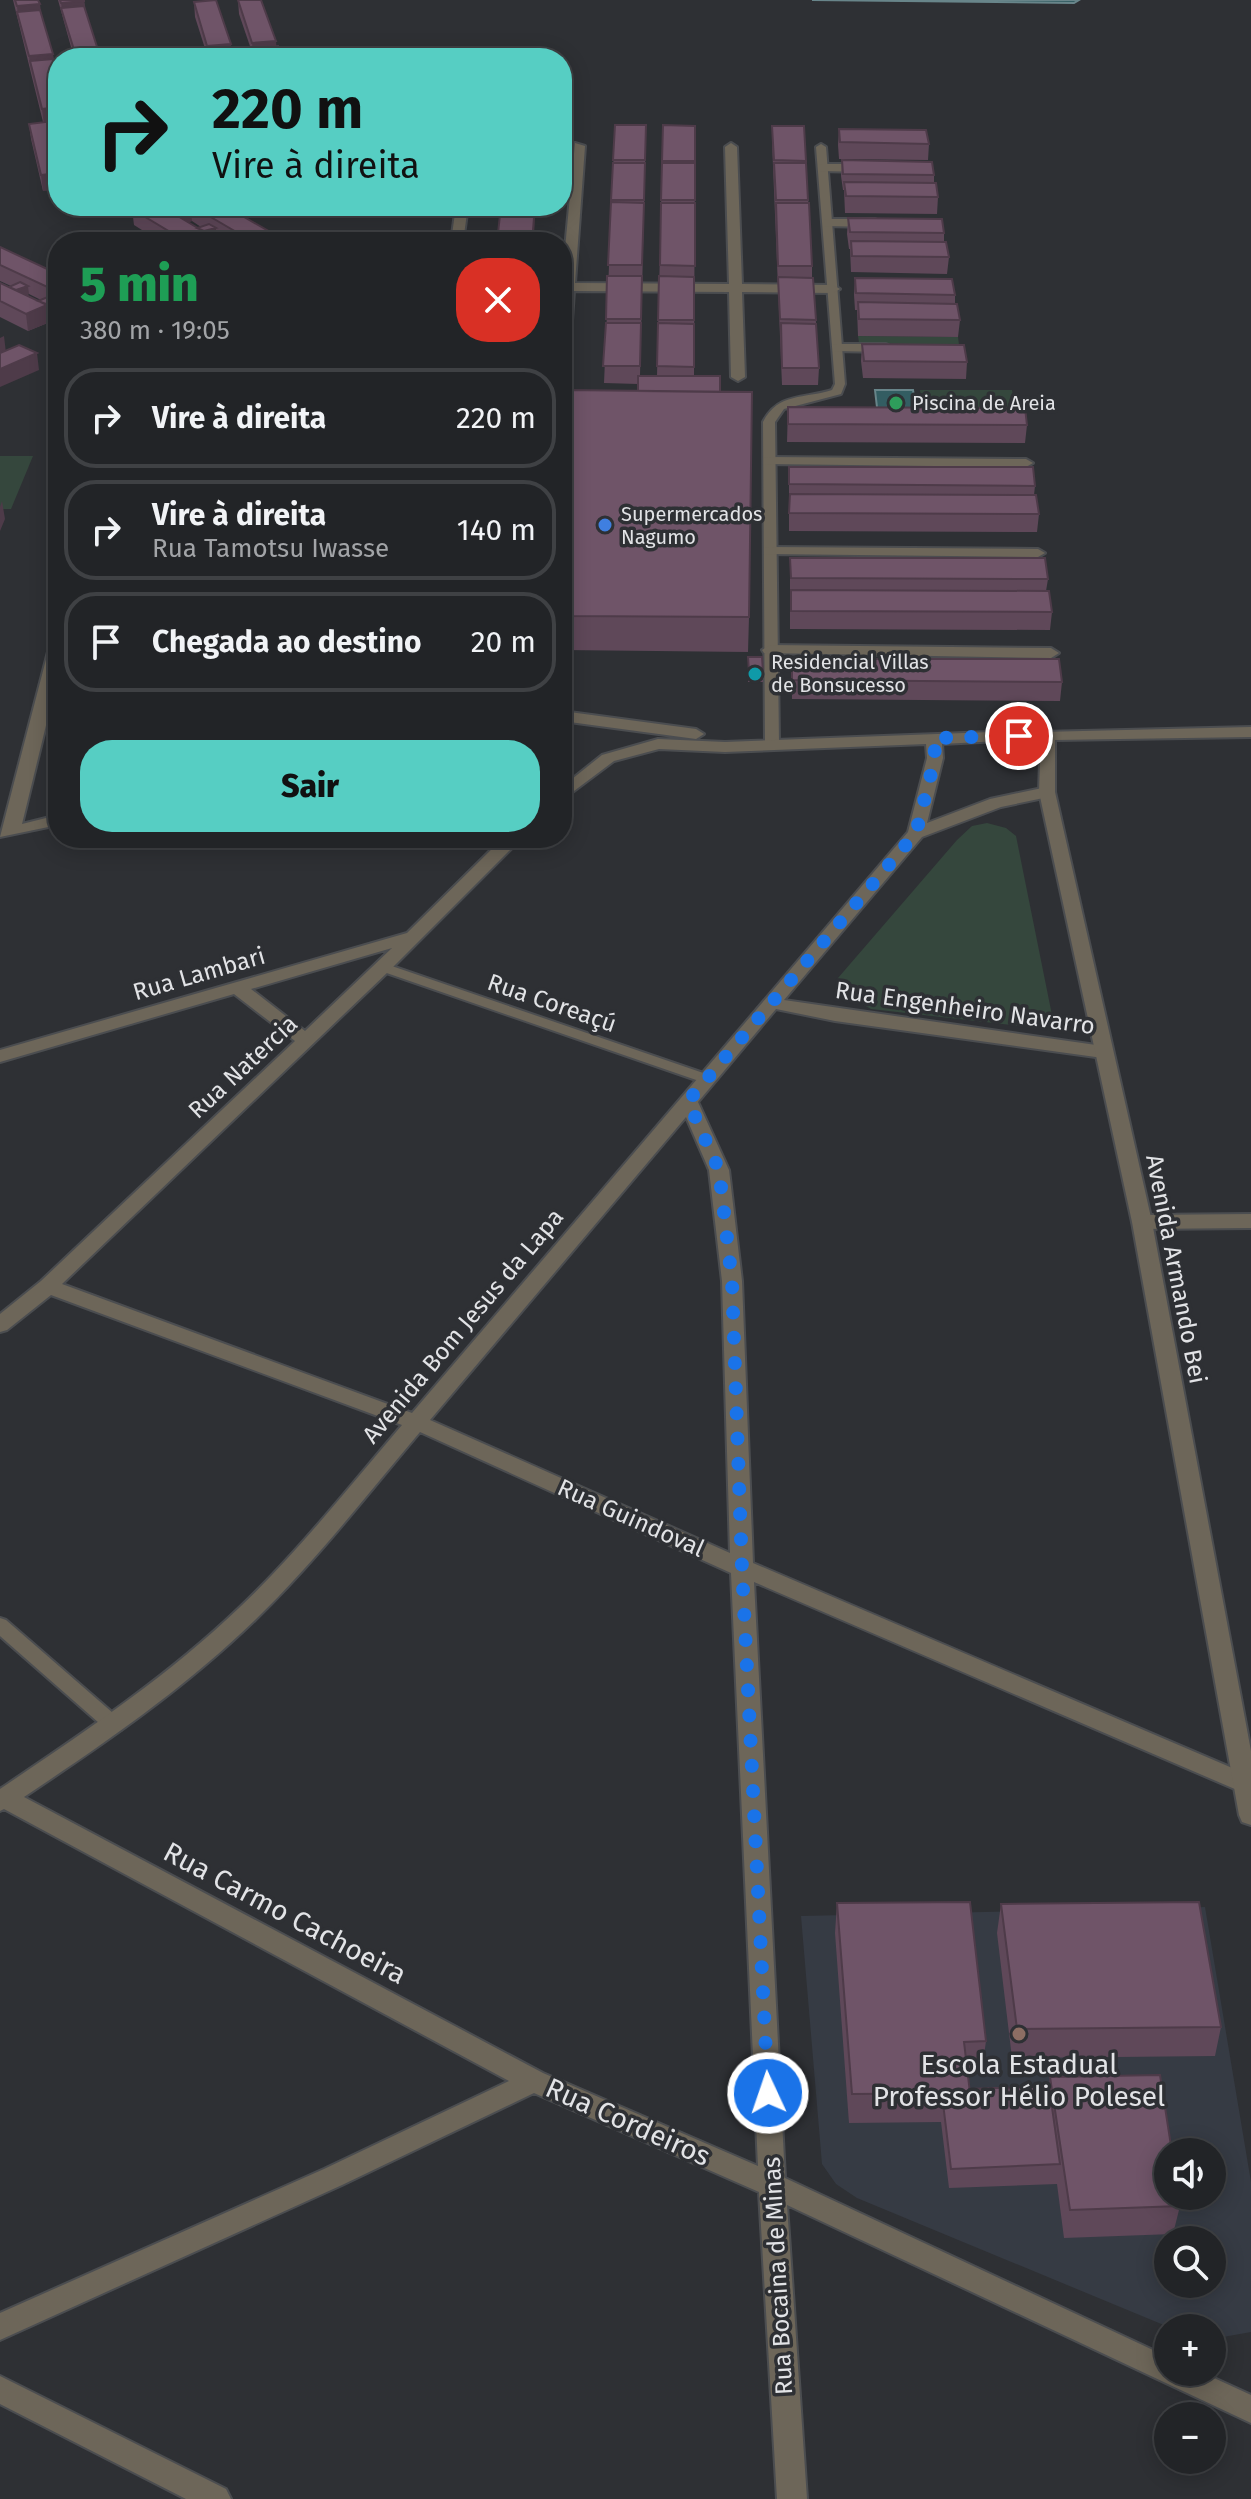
<!DOCTYPE html>
<html lang="pt">
<meta charset="utf-8">
<style>
:root{--surface:#222427;--page:#2e3033;--text:#f1f3f6;--muted:#a2a4a7;--line:#3f4144;--accent:#56cec3}
body{margin:0;font-family:"Fira Sans",sans-serif;background:var(--page);color:var(--text);height:100vh;display:flex;flex-direction:column;font-size:30px;white-space:nowrap}
*{box-sizing:border-box;margin:0}
p{font-size:26px;color:var(--muted)}
.icon{flex:none;width:44px;height:44px;fill:none;stroke:currentColor;stroke-width:2;stroke-linecap:round;stroke-linejoin:round}
.map{position:relative;flex:1;overflow:hidden}
.drawer{position:absolute;left:48px;top:232px;width:524px;height:616px;display:flex;flex-direction:column;background:var(--surface);border-radius:32px;box-shadow:0 4px 20px #0003,0 0 0 2px var(--line)}
.drawer>*{flex:none}
.guide{position:absolute;left:48px;top:48px;width:524px;height:168px;border-radius:32px;box-shadow:0 4px 20px #0003,0 0 0 2px var(--line);background:#56cec3;color:#111;overflow:hidden}
.tools{position:absolute;left:1154px;top:2138px;display:grid;gap:16px}
.tools a{display:grid;place-items:center;width:72px;height:72px;border-radius:50%;background:var(--surface);box-shadow:0 4px 20px #0003,0 0 0 2px var(--line);font-size:40px}
.pin{position:absolute;display:grid;place-items:center;width:68px;height:68px;color:#fff;margin:-34px;border:4px solid #fff;border-radius:50%;box-shadow:0 2px 8px #0007}
.me{position:absolute;width:88px;margin:-44px;rotate:357deg;stroke-linejoin:round;filter:drop-shadow(0 0 6px #0008)}
.turn{display:flex;align-items:center;gap:28px;height:168px;padding:0 32px;font-size:36px}
.turn .icon{width:104px;height:104px;stroke-width:2.5}
.turn b{display:block;font-size:56px;line-height:68px}
.round{display:grid;place-items:center;flex:none;width:84px;height:84px;border-radius:32px;background:var(--page)}
.summary{display:flex;align-items:center;justify-content:space-between;height:136px;padding:0 32px}
h1{font-size:48px;font-weight:800;line-height:60px;color:#1e9e55}
.action{display:flex;gap:16px;margin-top:auto;padding:16px 32px}
.action a{flex:1;height:92px;border-radius:32px;background:var(--accent);color:#111;font-size:32px;font-weight:800;line-height:92px;text-align:center}
ul{padding:0;list-style:none}
li{display:flex;align-items:center;gap:24px;height:100px;margin:0 16px 12px;padding:0 16px;border:4px solid var(--line);border-radius:32px}
li div{flex:1}
li b{display:block;font-size:30px}
li em{font-style:normal}
.map>svg:first-child{display:block}
.built{fill:#363b44;fill-rule:evenodd}
.green{fill:#35473d}
.water{fill:#335d62;stroke:#68858a;stroke-width:2}
.lines{fill:none;stroke-linecap:round;stroke-linejoin:round}
.service-casing{stroke:#4b4d50;stroke-width:4}
.minor-casing{stroke:#4b4d50;stroke-width:4}
.tertiary-casing{stroke:#4b4d50;stroke-width:4}
.service{fill:#6d6659;fill-rule:evenodd}
.minor{fill:#6d6659;fill-rule:evenodd}
.tertiary{fill:#6d6659;fill-rule:evenodd}
.wall{fill:#5f4859;fill-rule:evenodd}
.shaded-wall{fill:#4e3b49}
.building{fill:#6f5468;stroke:#4e3b49;stroke-width:2}
.route{stroke:#1a73e8;stroke-width:14;stroke-dasharray:0 25.2}
.leisure-dot{fill:#2e9e5b;stroke:#2e3034;stroke-width:3}
.shop-dot{fill:#3f7fe0;stroke:#2e3034;stroke-width:3}
.culture-dot{fill:#0f9aa8;stroke:#2e3034;stroke-width:3}
.education-dot{fill:#8d6e63;stroke:#2e3034;stroke-width:3}
.labels{text-anchor:middle;dominant-baseline:central;stroke-width:7;stroke-linejoin:round;paint-order:stroke}
.far-poi-label{font-size:20px;fill:#e2e3e6;stroke:#2e3034;text-anchor:start}
.street-label{font-size:24px;fill:#e2e3e6;stroke:#2e3034}
.near-street-label{font-size:28px;fill:#e2e3e6;stroke:#2e3034}
.near-poi-label{font-size:28px;fill:#e2e3e6;stroke:#2e3034}
</style>
<div class="map">
<svg width="1251" height="2499" viewBox="0 0 1251 2499">
<rect width="100%" height="100%" fill="#2e3034"/>
<path class="built" d="M1205 1907 1251 2182V2332L1212 2339V2328H1171L857 2198 836 2184 822 2164 801 1916ZM1168 2152H1212V2196H1168ZM1168 2240H1212V2284H1168Z"/>
<path class="green" d="M858 336 958 337 959 345 859 343Z
M920 390H1012L1017 415H923Z
M0 456H33L11 509H0Z
M987 823 1006 828 1016 836 1055 1030 871 1009 846 995 838 978 957 840 972 826Z"/>
<path class="water" d="M812 0H1079L1074 3Z
M875 390H913L917 415 878 416Z"/>
<g class="lines">
<defs>
<path id="service" d="M821 144 826 147 845 384 841 394 784 409 775 422 779 743 772 747 765 743 763 422C778 392 805 399 832 390L835 384 816 147Z
M383 963 712 1076 715 1079 707 1084 702 1082 378 970 376 967 378 964Z
M0 1618 6 1620 121 1720 123 1725 121 1730 114 1732 107 1730 0 1636Z"/>
<path id="minor" d="M575 143 585 146 575 283 729 284 725 147 731 143 737 147 742 284 833 285 840 289 833 293 742 292 745 377 738 381 731 377 729 292 574 291 569 364 562 368V281Z
M823 164H867L873 168 867 172 819 171V165Z
M456 206H468L463 242H451Z
M827 219H875L881 223 875 227 823 226V220Z
M838 344H886L893 348 886 352 833 351V345Z
M769 457 1026 459 1033 463 1026 467 764 464V458Z
M770 547 1038 549 1045 553 1038 557 765 554V548Z
M58 639V676L22 824 58 815V825L0 837 50 644Z
M770 645 1051 648 1059 653 1051 658 764 653 762 650Z
M562 711 696 729 704 734 696 739 562 721Z
M1047 730 1055 735 1053 738 942 744 943 758 927 823 990 799 1047 787 1055 792 1053 796 1001 807 922 837 784 1000 1103 1046 1110 1048 1112 1052 1110 1056 1103 1058 835 1021 776 1009 698 1102 729 1170 742 1281 753 1563 1251 1776V1796L754 1582 785 2178 1168 2357V2372H1201L1251 2395V2423L787 2205 807 2499H777L759 2192 534 2093 342 2185 0 2340V2313L324 2169 509 2081 4 1809 0 1811V1789C83 1733 167 1677 239 1608 298 1552 349 1487 402 1425L51 1295 7 1330 0 1332V1314L41 1281 295 1041 234 994 0 1062V1050L407 933 503 838H522L389 971 62 1284 412 1413 908 832 927 758 926 744 725 752 659 749 614 761 562 800V787L602 755 658 739 725 742ZM392 948 305 1031 251 989ZM686 1117 709 1170 722 1281 730 1553 430 1420ZM420 1432 731 1573 758 2166 543 2073 24 1797C105 1743 185 1688 255 1620 315 1562 366 1496 420 1432Z
M1251 1214V1228L1142 1229 1132 1222 1142 1215Z
M0 2376 226 2489 231 2499H186L0 2404Z"/>
<path id="tertiary" d="M1251 727V737L1055 740V792L1152 1222 1251 1751V1825L1242 1822 1239 1815 1132 1222 1039 792 1041 732Z"/>
</defs>
<use href="#service" class="service-casing"/>
<use href="#minor" class="minor-casing"/>
<use href="#tertiary" class="tertiary-casing"/>
<use href="#service" class="service"/>
<use href="#minor" class="minor"/>
<use href="#tertiary" class="tertiary"/>
</g>
<path class="wall" d="M13 0H38L41 14 53 54 58 123 54 124 43 191 31 139 29 124 43 122Z
M58 0H84L85 9 100 58H74Z
M238 0 276 46 282 58H254L239 14Z
M194 2 231 49 235 58H208L195 17Z
M615 125H646L640 376H657L663 125 695 126 694 376 720 392 749 617 748 652 562 650V390L638 391V384L604 383Z
M772 126H804L812 266V278H813L819 368 818 385H782L772 142Z
M839 129 929 144 928 160 839 159 838 145Z
M842 160 934 175V183L938 197 937 214 845 213 844 190H843L841 176Z
M176 206H225L272 233 273 242H224L226 241 216 236 213 237 221 242H161L134 225 132 209 173 213 176 212ZM192 221 201 227 197 228 188 222Z
M411 206H433L431 218 411 217Z
M848 218 944 233V242L949 257 947 274 851 272 850 249H849L847 234Z
M0 247 58 274V308L48 312 50 322 28 331 0 317V283L9 287 11 286 0 281ZM29 294 41 300 38 301 27 295Z
M855 278 955 295V304L960 320 958 337 858 336 857 310H855L854 295Z
M862 344 967 362 966 379 863 378 861 361Z
M788 407 1027 425 1025 443 787 442Z
M789 467 1035 486 1034 495 1039 514 1037 532 789 531Z
M790 558 1048 579 1046 591 1052 612 1050 630 790 629Z
M748 657 763 672V682H748Z
M792 659 1062 682 1060 701 792 699Z
M837 1903 986 2041 982 2070H967L969 2089 1049 2086 1050 2077 1180 2206 1173 2234 1064 2238 1057 2184 949 2188 941 2122 849 2123 835 1933Z
M1001 1904 1221 2027 1215 2056 1012 2058 997 1933Z"/>
<path class="shaded-wall" d="M84 1 86 16 62 10 61 3Z
M40 4 42 20 18 17 17 6Z
M276 41 277 56 254 48 255 58H254L252 43Z
M231 44 232 58 209 51 208 58 207 46Z
M98 50 99 58H75V53Z
M53 54 55 70 30 61 31 72 29 56Z
M58 107V123L44 125 42 109Z
M58 173V190L43 191 41 175Z
M535 206 534 242H532Z
M191 213 192 221 171 228 170 219Z
M216 228V236L197 242 195 234Z
M272 233 273 242H251L250 240Z
M28 286 29 294 9 303 8 294Z
M57 300 58 308 48 312 50 322 28 331 26 314 37 308Z
M4 336 6 353 0 356V338Z
M37 353 39 370 0 387V361Z
M2 501 5 519 0 531V507Z"/>
<path class="building" d="M15 0H38L40 4 17 6Z
M60 0H84V1L61 3Z
M216 0 231 44 207 46 194 2Z
M238 0H261L276 41 252 43Z
M84 6 98 50 75 53 61 8Z
M40 10 53 54 29 56 17 12Z
M278 46 282 58H257L254 48Z
M232 49 235 58H211L209 51Z
M99 56 100 58H76Z
M53 59 58 77V107L42 109 30 61Z
M53 121 58 140V173L41 175 29 124Z
M615 125H646L645 160H613Z
M663 125 695 126V161H662Z
M772 126H804L806 161 774 160Z
M839 129 926 130 929 144 840 142Z
M842 160 932 162 934 175 843 174Z
M613 163H645L644 200H611Z
M662 163H695V200H661Z
M774 163H806L808 200H776Z
M844 182 936 183 938 197 846 196Z
M611 202 644 203 642 265H608Z
M661 203H695V266L660 265Z
M776 203H809L812 266H778Z
M141 206H161L221 242H187L132 209Z
M192 206H225L272 233 250 240Z
M411 206H431V209H410Z
M501 206H535L532 242H497Z
M185 210 191 213 179 217 173 213Z
M848 218 942 219 944 233 850 232Z
M209 224 216 228 204 231 197 228Z
M234 239 240 242H224Z
M851 241 946 242 949 257 852 256Z
M0 247 58 274V292L0 265Z
M607 276H642L641 319H606Z
M659 276 694 277V320H658Z
M778 277 813 278 816 320 780 319Z
M855 278 952 279 955 295 856 293Z
M20 282 28 286 16 290 9 287Z
M0 283 47 305 26 314 0 301Z
M50 296 57 300 46 304 38 301Z
M858 302 957 304 960 320 859 319Z
M606 323H641L640 366H603Z
M658 323 694 324V367L657 366Z
M781 323 816 324 819 368H782Z
M862 344 964 345 967 362 864 361Z
M19 345 37 353 0 369V353Z
M638 376H720V392L638 391Z
M562 390 752 392 749 617 562 616Z
M788 407 1025 408 1027 425 788 424Z
M789 467H1033L1035 486 789 484Z
M790 494 1036 495 1039 514 789 513Z
M790 558H1045L1048 579 791 578Z
M791 590 1049 591 1052 612 791 611Z
M748 657H762L763 672H749Z
M792 659H1059L1062 682 792 680Z
M970 1902 986 2041 964 2042 970 2093 852 2094 837 1903Z
M1199 1902 1221 2027 1017 2029 1001 1904Z
M1160 2075 1172 2152H1168V2196H1178L1180 2206 1070 2210 1050 2077Z
M1049 2086 1060 2164 951 2169 943 2103 968 2102 969 2089Z"/>
<g class="lines">
<path class="route" d="M768 2093 742 1568 732 1281 719 1170 688 1101 916 833 935 758 934 738 1019 736"/>
</g>
<circle class="leisure-dot" cx="896" cy="403" r="8"/>
<circle class="shop-dot" cx="605" cy="525" r="8"/>
<circle class="culture-dot" cx="755" cy="674" r="8"/>
<circle class="education-dot" cx="1019" cy="2034" r="8"/>
<g class="labels">
<g class="far-poi-label">
<text x="912" y="403">Piscina de Areia</text>
<text x="621" y="514">Supermercados<tspan x="621" dy="23">Nagumo</tspan></text>
<text x="771" y="662">Residencial Villas<tspan x="771" dy="23">de Bonsucesso</tspan></text>
</g>
<g class="street-label">
<text transform="translate(199 974) rotate(-16)">Rua Lambari</text>
<text transform="translate(552 1003) rotate(19)">Rua Coreaçú</text>
<text transform="translate(965 1008) rotate(8)">Rua Engenheiro Navarro</text>
<text transform="translate(243 1067) rotate(-43)">Rua Natercia</text>
<text transform="translate(1176 1269) rotate(79)">Avenida Armando Bei</text>
<text transform="translate(463 1326) rotate(-50)">Avenida Bom Jesus da Lapa</text>
<text transform="translate(631 1518) rotate(24)">Rua Guindoval</text>
<text transform="translate(778 2276) rotate(-93)">Rua Bocaina de Minas</text>
</g>
<g class="near-street-label">
<text transform="translate(285 1913) rotate(28)">Rua Carmo Cachoeira</text>
<text transform="translate(628 2122) rotate(24)">Rua Cordeiros</text>
</g>
<g class="near-poi-label">
<text x="1019" y="2064">Escola Estadual<tspan x="1019" dy="32">Professor Hélio Polesel</tspan></text>
</g>
</g>
</svg>
<div class="tools">
<a><svg class="icon" aria-label="sound" viewBox="0 0 24 24"><path d="M4 9h4l5-4v14l-5-4H4zM17 9q2 3 0 6"/></svg></a>
<a><svg class="icon" aria-label="search" viewBox="0 0 24 24"><circle cx="10" cy="10" r="6"/><path d="M15 15l6 6"/></svg></a>
<a>+</a>
<a>−</a>
</div>
<div class="pin" style="left:1019px;top:736px;background:#d93025"><svg class="icon" aria-label="arrive" viewBox="0 0 24 24"><path d="M6 21V4h12l-3 4 3 4H6"/></svg></div>
<svg class="me" style="left:768px;top:2093px" viewBox="-20 -20 40 40"><circle r="17" fill="#1a73e8" stroke="#fff" stroke-width="3"/><path d="M0-11L8 9 0 5-8 9z" fill="#fff"/></svg>
<div class="guide">
<div class="turn"><svg class="icon" aria-label="right" viewBox="0 0 24 24"><path d="M7 20v-9h11M14 6l5 5-5 5"/></svg><div><b>220 m</b>Vire à direita</div></div>
</div>
<section class="drawer">
<div class="summary"><div><h1>5 min</h1><p>380 m · 19:05</p></div><a class="round" style="background:#d93025;color:#fff"><svg class="icon" aria-label="close" viewBox="0 0 24 24"><path d="M6 6l12 12M18 6L6 18"/></svg></a></div>
<ul>
<li><svg class="icon" aria-label="right" viewBox="0 0 24 24"><path d="M7 20v-9h11M14 6l5 5-5 5"/></svg><div><b>Vire à direita</b></div><em>220 m</em></li>
<li><svg class="icon" aria-label="right" viewBox="0 0 24 24"><path d="M7 20v-9h11M14 6l5 5-5 5"/></svg><div><b>Vire à direita</b><p>Rua Tamotsu Iwasse</p></div><em>140 m</em></li>
<li><svg class="icon" aria-label="arrive" viewBox="0 0 24 24"><path d="M6 21V4h12l-3 4 3 4H6"/></svg><div><b>Chegada ao destino</b></div><em>20 m</em></li>
</ul>
<div class="action"><a>Sair</a></div>
</section>
</div>
